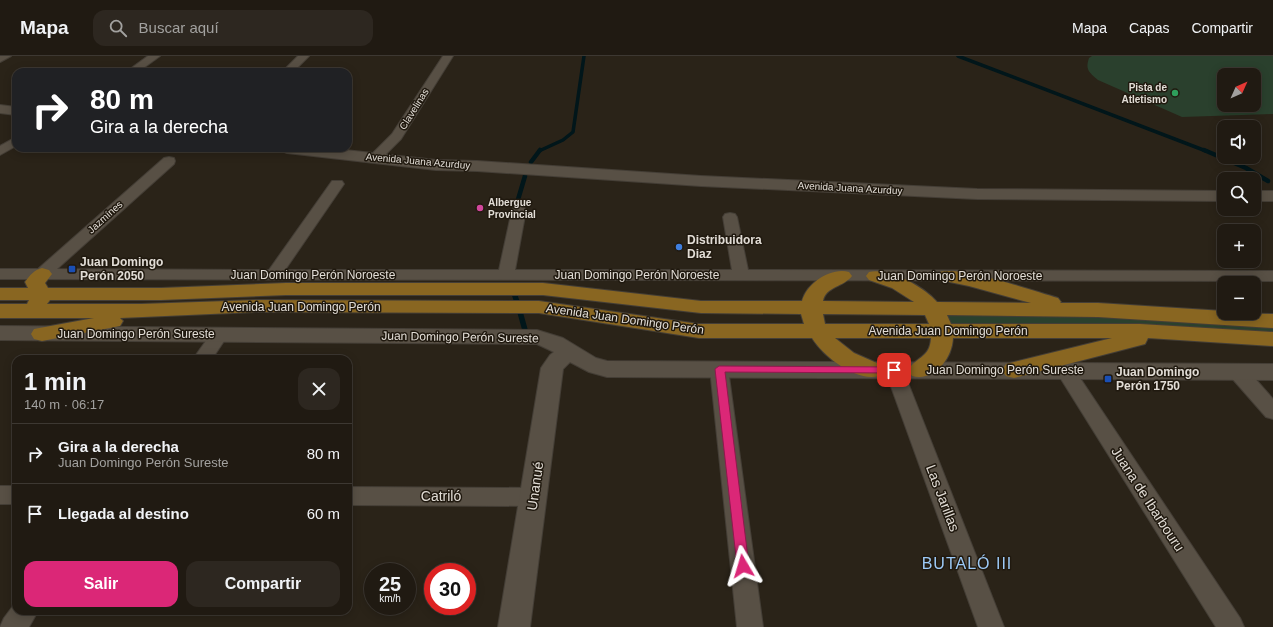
<!DOCTYPE html>
<html lang="es">
<meta charset="utf-8">
<style>
:root{--surface:#201a12;--page:#2d2720;--text:#f1f3f6;--muted:#a2a19f;--line:#3d3832;--accent:#db2777}
body{margin:0;font-family:Arial,sans-serif;background:var(--page);color:var(--text);height:100vh;display:flex;flex-direction:column;font-size:15px;white-space:nowrap}
*{box-sizing:border-box;margin:0}
p{font-size:13px;color:var(--muted)}
.icon{flex:none;width:22px;height:22px;fill:none;stroke:currentColor;stroke-width:2;stroke-linecap:round;stroke-linejoin:round}
.map{position:relative;flex:1;overflow:hidden}
.sheet{position:absolute;left:12px;top:299px;width:340px;height:260px;display:flex;flex-direction:column;background:var(--surface);border-radius:12px;box-shadow:0 2px 10px #0003,0 0 0 1px var(--line)}
.sheet>*{flex:none}
.banner{position:absolute;left:12px;top:12px;width:340px;height:84px;border-radius:12px;box-shadow:0 2px 10px #0003,0 0 0 1px var(--line);background:#202124;color:#fff;overflow:hidden}
.needle{width:26px;rotate:45deg}
.tools{position:absolute;left:1217px;top:12px;display:grid;gap:8px}
.tools a{display:grid;place-items:center;width:44px;height:44px;border-radius:8px;background:var(--surface);box-shadow:0 2px 10px #0003,0 0 0 1px var(--line);font-size:20px}
.speed{position:absolute;left:364px;top:507px;display:flex;gap:8px;font-size:20px;font-weight:700;text-align:center}
.speed>*{display:grid;place-content:center;width:52px;height:52px;border-radius:50%;background:var(--surface);box-shadow:0 2px 10px #0003,0 0 0 1px var(--line);line-height:1}
.speed small{font-size:10px;font-weight:400}
.speed .limit{border:6px solid #d22;background:#fff;color:#111}
.pin{position:absolute;display:grid;place-items:center;width:34px;height:34px;color:#fff;margin:-17px;border-radius:8px;box-shadow:0 2px 6px #0006}
.me{position:absolute;width:44px;margin:-22px;rotate:353deg;stroke-linejoin:round;filter:drop-shadow(0 0 3px #0008)}
.turn{display:flex;align-items:center;gap:14px;height:84px;padding:0 12px;font-size:18px}
.turn .icon{width:52px;height:52px;stroke-width:2.5}
.turn b{display:block;font-size:28px;line-height:34px}
.round{display:grid;place-items:center;flex:none;width:42px;height:42px;border-radius:12px;background:var(--page)}
.head{display:flex;align-items:center;justify-content:space-between;height:68px;padding:0 12px}
h1{font-size:24px;font-weight:700;line-height:30px}
.button{display:flex;gap:8px;margin-top:auto;padding:8px 12px}
.button a{flex:1;height:46px;border-radius:12px;background:var(--accent);color:#fff;font-size:16px;font-weight:700;line-height:46px;text-align:center}
.button a+a{background:var(--page);color:var(--text)}
ul{padding:0;list-style:none}
li{display:flex;align-items:center;gap:12px;height:60px;padding:0 12px;border-top:1px solid var(--line)}
li div{flex:1}
li b{display:block;font-size:15px}
li em{font-style:normal}
header{display:flex;align-items:center;gap:24px;box-sizing:border-box;height:56px;padding:0 20px;background:var(--surface);border-bottom:1px solid var(--line)}
header strong{font-size:19px}
nav{display:flex;gap:22px;margin-inline-start:auto;font-size:14px}
.search{width:280px;height:36px;background:var(--page);display:flex;align-items:center;gap:10px;box-sizing:border-box;padding:0 14px;border-radius:12px;color:var(--muted);font-size:15px}
.map>svg:first-child{display:block}
.green{fill:#2a402d;fill-rule:evenodd}
.lines{fill:none;stroke-linecap:round;stroke-linejoin:round}
.stream-far2{stroke:#01161a;stroke-width:3.5}
.stream-far1{stroke:#01161a;stroke-width:4.5}
.stream{stroke:#01161a;stroke-width:5.5}
.minor-casing{stroke:#443e36;stroke-width:2}
.tertiary-casing{stroke:#443e36;stroke-width:2}
.primary-casing{stroke:#443e36;stroke-width:2}
.minor{fill:#585045;fill-rule:evenodd}
.tertiary{fill:#585045;fill-rule:evenodd}
.primary{fill:#896621;fill-rule:evenodd}
.route{fill:#db2777;stroke:#8e194d}
.leisure-dot{fill:#2e9e5b;stroke:#20190f;stroke-width:1.5}
.hotel-dot{fill:#d1479c;stroke:#20190f;stroke-width:1.5}
.shop-dot{fill:#3f7fe0;stroke:#20190f;stroke-width:1.5}
.transit-dot{fill:#1a4fb4;stroke:#20190f;stroke-width:1.5}
.labels{text-anchor:middle;dominant-baseline:central;stroke-width:3;stroke-linejoin:round;paint-order:stroke}
.far-poi-label{font-size:10px;font-weight:bold;fill:#e2ddd6;stroke:#20190f;text-anchor:end}
.far-street-label{font-size:10px;fill:#e2ddd6;stroke:#20190f}
.poi-label{font-size:12px;font-weight:bold;fill:#e2ddd6;stroke:#20190f;text-anchor:start}
.street-label{font-size:12px;fill:#e2ddd6;stroke:#20190f}
.near-street-label{font-size:14px;fill:#e2ddd6;stroke:#20190f}
.near-neighbourhood-label{font-size:16px;letter-spacing:1px;fill:#9dcaf7;stroke:#20190f}
</style>
<header>
<strong>Mapa</strong>
<div class="search"><svg class="icon" aria-label="search" viewBox="0 0 24 24"><circle cx="10" cy="10" r="6"/><path d="M15 15l6 6"/></svg>Buscar aquí</div>
<nav><a>Mapa</a><a>Capas</a><a>Compartir</a></nav>
</header>
<div class="map">
<svg width="1273" height="571" viewBox="0 0 1273 571">
<rect width="100%" height="100%" fill="#2a2318"/>
<path class="green" d="M1092 0H1273V58L1182 61 1098 24C1089 16 1085 14 1089 2ZM1224 19H1254V49H1224Z
M945 259H1100L1273 271V279L951 269Z"/>
<g class="lines">
<path class="stream-far2" d="M958 0 1206 95
M539 95 563 84 573 76 584 0"/>
<path class="stream-far1" d="M1204 94 1246 112 1268 125
M531 106 540 94
M517 147 525 120"/>
<path class="stream" d="M514 237 517 246
M520 256 525 274"/>
<defs>
<path id="minor" d="M0 0H11L0 6Z
M148 0H160L138 16H126Z
M298 0H309L293 16H282Z
M443 0H453L401 83 379 105H371L369 102 371 99 392 78Z
M16 81V90L0 99V90Z
M169 101 174 102 175 105 174 108 57 213 269 214 332 125H342L344 128 285 214H499L512 154 514 151 519 150 524 151 526 154 515 214H732L723 161 725 158 730 157 735 158 737 161 748 214 1273 215V225L0 223V213H38L164 102Z
M219 273 225 275 228 279 212 303H193L213 275Z
M719 307 726 308 728 313 763 571H737L710 313 712 308Z
M894 308 901 309 903 314 1004 571H978L885 314 887 309Z
M1065 309 1072 310 1240 562 1244 571H1216L1056 315 1058 310Z
M1237 309 1244 310 1273 343V363L1266 361 1230 320 1228 315 1230 310Z
M0 430H16V448H0Z
M348 431 533 432 541 434 544 441 541 448 533 450 348 449Z
M16 546V555H38L29 571H0L4 562Z"/>
<path id="tertiary" d="M0 49 16 51V59L0 57Z
M279 92H327L436 104 477 105 701 120 977 133 1224 135V145L977 143 701 130 477 115 436 114 287 97 282 95Z
M1254 135H1273V145H1254Z
M0 270 537 274 563 282 596 302 607 305 1273 308V324L607 321 589 316 570 306 563 313 530 571H498L541 312 550 299 554 296 537 288 0 284Z"/>
<path id="primary" d="M42 212 49 214 52 218 45 227 48 232H161L286 227H543L701 245H802C807 227 831 211 849 216L852 220C844 231 826 230 823 245L914 246 892 232 869 224 866 220 869 216C889 211 924 231 937 246L1031 247 969 230 940 224 937 220 940 216C962 210 1033 235 1058 242L1061 246 1060 247H1098L1224 255V257L1273 258V272L1098 261 947 259 951 268H1140L1273 276V290L1148 282 1145 288 1014 322 1006 320 1002 314 1006 308 1112 282H953C952 303 934 326 912 320L908 314C917 300 930 302 931 282H835L854 297 879 308 883 314 879 320C856 326 824 301 812 282H699L539 257 256 256 120 262 123 265 120 270 42 285 34 283 31 278 34 273 94 262H0V248H27L29 244H0V232H28L25 226C30 219 34 214 42 212ZM286 239H543L701 257 801 258 804 268H699L539 245 256 244 141 248H47L50 244H161ZM823 258 925 259 929 268H825Z"/>
</defs>
<use href="#minor" class="minor-casing"/>
<use href="#tertiary" class="tertiary-casing"/>
<use href="#primary" class="primary-casing"/>
<use href="#minor" class="minor"/>
<use href="#tertiary" class="tertiary"/>
<use href="#primary" class="primary"/>
</g>
<path class="route" d="M719 310 894 311 899 314 894 317 725 316 749 510 747 514 743 516 738 514 737 510 715 313Z"/>
<circle class="leisure-dot" cx="1175" cy="37" r="4"/>
<circle class="hotel-dot" cx="480" cy="152" r="4"/>
<circle class="shop-dot" cx="679" cy="191" r="4"/>
<g class="transit-dot">
<rect x="68" y="209" width="8" height="8" rx="2"/>
<rect x="1104" y="319" width="8" height="8" rx="2"/>
</g>
<g class="labels">
<g class="far-poi-label">
<text x="1167" y="31">Pista de<tspan x="1167" dy="12">Atletismo</tspan></text>
<text x="488" y="146" text-anchor="start">Albergue<tspan x="488" dy="12">Provincial</tspan></text>
</g>
<g class="far-street-label">
<text transform="translate(414 53) rotate(-58)">Clavelinas</text>
<text transform="translate(418 105) rotate(5)">Avenida Juana Azurduy</text>
<text transform="translate(850 132) rotate(3)">Avenida Juana Azurduy</text>
<text transform="translate(105 161) rotate(-42)">Jazmínes</text>
</g>
<g class="poi-label">
<text x="687" y="184">Distribuidora<tspan x="687" dy="14">Diaz</tspan></text>
<text x="80" y="206">Juan Domingo<tspan x="80" dy="14">Perón 2050</tspan></text>
<text x="1116" y="316">Juan Domingo<tspan x="1116" dy="14">Perón 1750</tspan></text>
</g>
<g class="street-label">
<text x="313" y="219">Juan Domingo Perón Noroeste</text>
<text x="637" y="219">Juan Domingo Perón Noroeste</text>
<text x="960" y="220">Juan Domingo Perón Noroeste</text>
<text x="301" y="251">Avenida Juan Domingo Perón</text>
<text transform="translate(625 263) rotate(8)">Avenida Juan Domingo Perón</text>
<text x="948" y="275">Avenida Juan Domingo Perón</text>
<text x="136" y="278">Juan Domingo Perón Sureste</text>
<text transform="translate(460 281) rotate(1)">Juan Domingo Perón Sureste</text>
<text x="1005" y="314">Juan Domingo Perón Sureste</text>
</g>
<g class="near-street-label">
<text transform="translate(535 430) rotate(-82)">Unanué</text>
<text x="441" y="440">Catriló</text>
<text transform="translate(943 442) rotate(69)">Las Jarillas</text>
<text transform="translate(1148 443) rotate(57)">Juana de Ibarbouru</text>
</g>
<g class="near-neighbourhood-label">
<text x="967" y="507">BUTALÓ III</text>
</g>
</g>
</svg>
<div class="tools">
<a><svg class="needle" viewBox="-14 -14 28 28"><path d="M0-13l5 13h-10z" fill="#e53935"/><path d="M0 13l5-13h-10z" fill="#a2a19f"/></svg></a>
<a><svg class="icon" aria-label="sound" viewBox="0 0 24 24"><path d="M4 9h4l5-4v14l-5-4H4zM17 9q2 3 0 6"/></svg></a>
<a><svg class="icon" aria-label="search" viewBox="0 0 24 24"><circle cx="10" cy="10" r="6"/><path d="M15 15l6 6"/></svg></a>
<a>+</a>
<a>−</a>
</div>
<div class="speed"><div>25<small>km/h</small></div><div class="limit">30</div></div>
<div class="pin" style="left:894px;top:314px;background:#d93025"><svg class="icon" aria-label="arrive" viewBox="0 0 24 24"><path d="M6 21V4h12l-3 4 3 4H6"/></svg></div>
<svg class="me" style="left:743px;top:510px" viewBox="-20 -20 40 40"><path d="M0-17L14 15 0 8-14 15z" fill="#db2777" stroke="#fff" stroke-width="4"/></svg>
<div class="banner">
<div class="turn"><svg class="icon" aria-label="right" viewBox="0 0 24 24"><path d="M7 20v-9h11M14 6l5 5-5 5"/></svg><div><b>80 m</b>Gira a la derecha</div></div>
</div>
<section class="sheet">
<div class="head"><div><h1>1 min</h1><p>140 m · 06:17</p></div><a class="round"><svg class="icon" aria-label="close" viewBox="0 0 24 24"><path d="M6 6l12 12M18 6L6 18"/></svg></a></div>
<ul>
<li><svg class="icon" aria-label="right" viewBox="0 0 24 24"><path d="M7 20v-9h11M14 6l5 5-5 5"/></svg><div><b>Gira a la derecha</b><p>Juan Domingo Perón Sureste</p></div><em>80 m</em></li>
<li><svg class="icon" aria-label="arrive" viewBox="0 0 24 24"><path d="M6 21V4h12l-3 4 3 4H6"/></svg><div><b>Llegada al destino</b></div><em>60 m</em></li>
</ul>
<div class="button"><a>Salir</a><a>Compartir</a></div>
</section>
</div>
